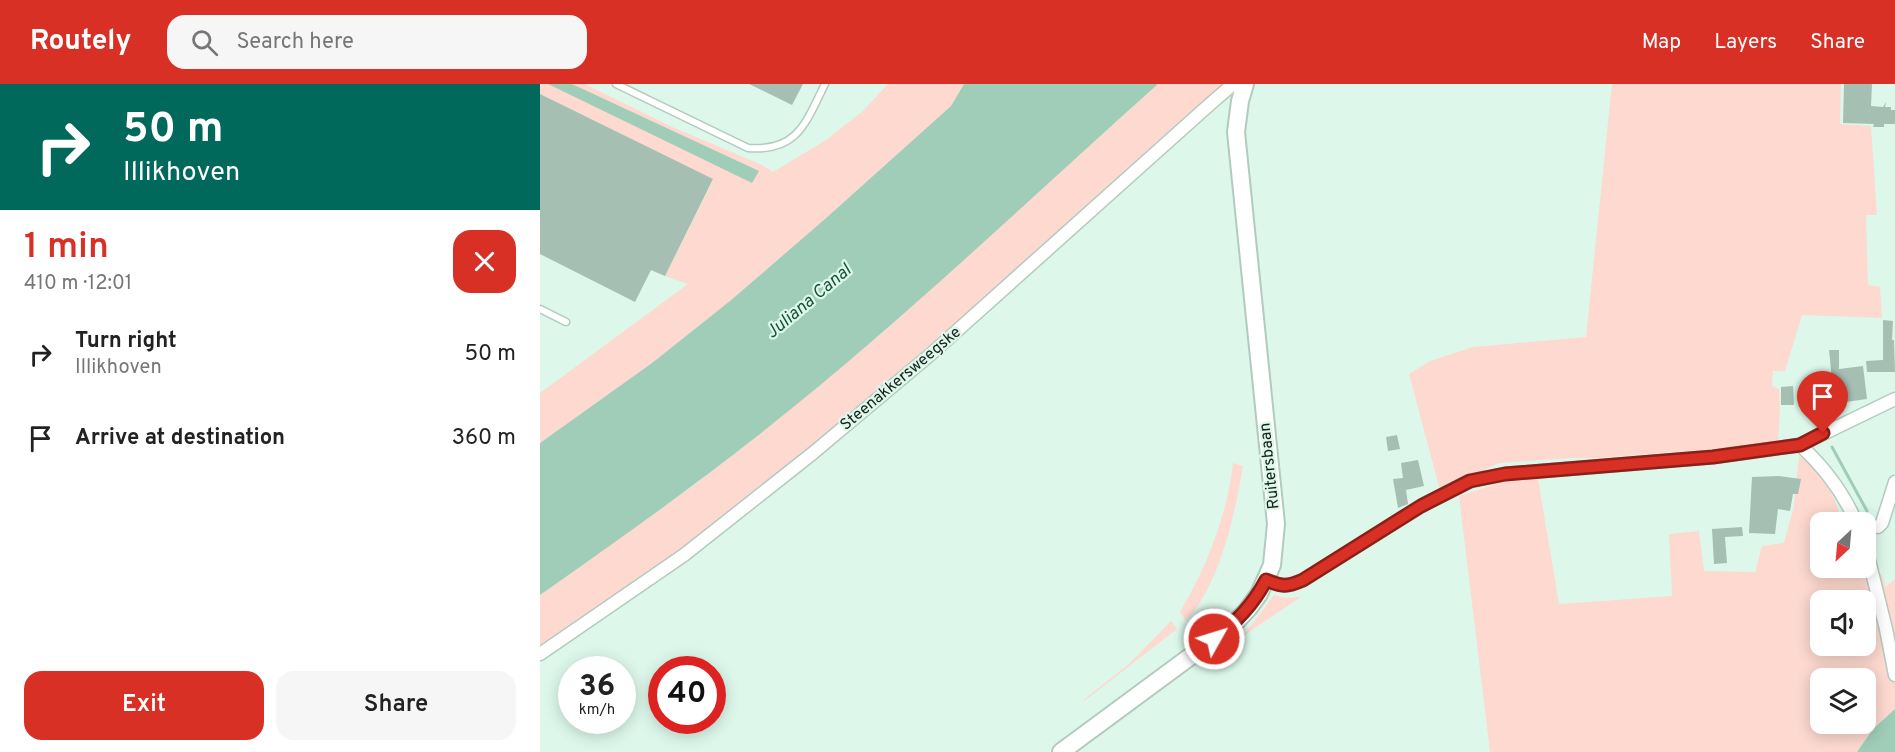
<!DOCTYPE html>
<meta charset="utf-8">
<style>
:root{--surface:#fff;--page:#f6f6f6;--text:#222;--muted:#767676;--accent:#d93025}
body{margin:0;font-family:Overpass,sans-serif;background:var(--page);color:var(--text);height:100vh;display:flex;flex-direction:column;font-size:22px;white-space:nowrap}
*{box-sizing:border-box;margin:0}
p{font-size:20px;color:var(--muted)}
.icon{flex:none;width:33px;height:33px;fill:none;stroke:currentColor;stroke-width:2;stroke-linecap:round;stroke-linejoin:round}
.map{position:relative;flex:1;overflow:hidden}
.drawer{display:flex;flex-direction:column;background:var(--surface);width:540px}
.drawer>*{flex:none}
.top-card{background:#00695c;color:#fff;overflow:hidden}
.needle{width:39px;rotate:206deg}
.buttons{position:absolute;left:1270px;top:428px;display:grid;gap:12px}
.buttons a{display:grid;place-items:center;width:66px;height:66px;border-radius:12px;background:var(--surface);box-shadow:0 3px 15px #0003;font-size:30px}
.speed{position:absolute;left:18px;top:572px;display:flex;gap:12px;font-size:30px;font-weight:700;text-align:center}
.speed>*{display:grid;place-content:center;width:78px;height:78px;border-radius:50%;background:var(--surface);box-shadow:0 3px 15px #0003;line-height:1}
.speed small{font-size:15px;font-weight:400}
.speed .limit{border:9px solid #d22;background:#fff;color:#111}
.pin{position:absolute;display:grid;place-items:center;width:51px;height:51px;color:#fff;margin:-62px -26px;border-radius:50% 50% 50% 0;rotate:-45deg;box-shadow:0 0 6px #0007}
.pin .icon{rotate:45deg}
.me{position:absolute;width:66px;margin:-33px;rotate:51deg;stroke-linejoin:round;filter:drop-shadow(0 0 4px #0008)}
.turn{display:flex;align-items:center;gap:21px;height:126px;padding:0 24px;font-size:27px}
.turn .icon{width:78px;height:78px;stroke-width:2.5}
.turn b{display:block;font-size:42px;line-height:51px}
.round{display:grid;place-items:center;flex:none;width:63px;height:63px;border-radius:18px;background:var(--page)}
.head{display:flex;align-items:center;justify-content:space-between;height:102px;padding:0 24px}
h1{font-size:36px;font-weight:600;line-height:45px;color:var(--accent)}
.cta{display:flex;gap:12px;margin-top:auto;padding:12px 24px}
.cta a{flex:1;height:69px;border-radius:18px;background:var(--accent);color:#fff;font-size:24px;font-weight:600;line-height:69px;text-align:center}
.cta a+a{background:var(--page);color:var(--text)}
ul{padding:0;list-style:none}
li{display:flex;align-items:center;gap:18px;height:84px;padding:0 24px}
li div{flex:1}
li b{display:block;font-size:22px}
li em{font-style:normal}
header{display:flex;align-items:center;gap:36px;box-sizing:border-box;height:84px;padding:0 30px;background:var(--accent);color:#fff}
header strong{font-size:28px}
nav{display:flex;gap:33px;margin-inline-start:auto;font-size:21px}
.search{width:420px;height:54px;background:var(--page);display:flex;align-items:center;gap:15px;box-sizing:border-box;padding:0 21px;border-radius:18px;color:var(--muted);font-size:22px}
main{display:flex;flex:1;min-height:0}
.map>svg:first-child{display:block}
.green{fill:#fdd9cf;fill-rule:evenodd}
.water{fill:#9fcdb8}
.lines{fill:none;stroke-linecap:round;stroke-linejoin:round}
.stream{stroke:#9fcdb8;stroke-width:3}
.building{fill:#a5bfb3}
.service-casing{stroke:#b2cbbf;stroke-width:9}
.minor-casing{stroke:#b2cbbf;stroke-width:15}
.tertiary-casing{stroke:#b2cbbf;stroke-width:20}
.service{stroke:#fff;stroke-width:6}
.minor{stroke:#fff;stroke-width:12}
.tertiary{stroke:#fff;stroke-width:16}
.route-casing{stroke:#8d1f18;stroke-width:15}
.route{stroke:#d93025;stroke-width:10}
.labels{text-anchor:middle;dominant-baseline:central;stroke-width:4.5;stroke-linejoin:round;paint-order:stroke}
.street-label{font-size:16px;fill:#17201c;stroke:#ddf8eb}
.water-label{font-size:18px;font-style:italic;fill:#18523d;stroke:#ddf8eb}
</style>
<header>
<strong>Routely</strong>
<div class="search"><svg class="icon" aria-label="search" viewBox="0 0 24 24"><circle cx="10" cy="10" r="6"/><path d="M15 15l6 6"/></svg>Search here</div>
<nav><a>Map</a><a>Layers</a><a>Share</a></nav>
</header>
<main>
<section class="drawer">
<div class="top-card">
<div class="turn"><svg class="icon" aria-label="right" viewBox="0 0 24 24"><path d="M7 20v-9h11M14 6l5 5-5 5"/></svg><div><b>50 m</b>Illikhoven</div></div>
</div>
<div class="head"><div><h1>1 min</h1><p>410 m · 12:01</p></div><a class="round" style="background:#d93025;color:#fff"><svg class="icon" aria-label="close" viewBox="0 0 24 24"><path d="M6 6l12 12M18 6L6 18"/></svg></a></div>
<ul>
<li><svg class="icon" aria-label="right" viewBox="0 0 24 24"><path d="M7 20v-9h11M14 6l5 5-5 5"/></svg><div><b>Turn right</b><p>Illikhoven</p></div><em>50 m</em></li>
<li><svg class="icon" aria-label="arrive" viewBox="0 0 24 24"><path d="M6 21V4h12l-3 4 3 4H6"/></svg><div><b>Arrive at destination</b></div><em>360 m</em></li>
</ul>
<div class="cta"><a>Exit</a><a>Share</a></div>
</section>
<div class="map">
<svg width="1355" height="668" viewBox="0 0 1355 668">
<rect width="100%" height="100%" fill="#ddf8eb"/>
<path class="green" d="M0 0H45L130 42 222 81 233 88 286 56 323 27 348 0H424L411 22 285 135 190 217 112 279 0 359V309L148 200 125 192 173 96 0 10Z
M618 0H686L248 389 0 569V511L157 399 280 301 344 247Z
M1072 0H1301L1300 40 1331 42 1337 131H1326L1328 201 1340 203 1342 234 1262 231 1245 287H1233L1232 302 1239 305 1240 324 1238 360 1059 374H1031L959 379 900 406 869 290 890 277 933 263 1046 253Z
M1259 372C1281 384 1297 411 1300 435L1304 438H1281V483H1326V473L1342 491 1346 503 1355 495V625L1333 645 1317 668H950L919 412 966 397 998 395 1019 520 1132 512 1129 450 1159 447 1164 487 1215 488 1222 462 1244 459 1254 422ZM1281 516H1326V561H1281ZM1281 594H1326V639H1281Z
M693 379 703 382C695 430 680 500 646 537L640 528C667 482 687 432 693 379Z
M734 511 746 514 761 513 703 552Z
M631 537 637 545 543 618 546 614 589 580Z"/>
<path class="water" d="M8 0H32L219 87 212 99Z
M424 0H618C485 119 356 243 216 353 146 408 73 460 0 511V359L112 279 190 217 285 135 411 22Z
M1355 625V668H1317L1333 645Z"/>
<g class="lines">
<path class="stream" d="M1292 363 1327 427"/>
</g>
<path class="building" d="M209 0H263L252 21Z
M1304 0H1332L1331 22 1343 23 1346 18 1345 23H1351V26H1355V40H1344V43H1333L1334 40 1303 39Z
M0 10 173 95 125 192 111 186 95 218 0 170Z
M1343 236 1353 237 1352 256H1354L1355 288H1327L1326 277 1343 276Z
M1289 266H1299V285L1323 282 1327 315 1270 323 1267 299 1292 296Z
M1253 302 1254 321H1241V303Z
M857 351 860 365 848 367 846 353Z
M878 376 884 402 866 406 868 420 858 424 853 395 863 394 861 379Z
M1239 392 1261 395 1258 410H1253L1250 427 1238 425 1235 450 1209 449 1212 393Z
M1202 443 1203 452 1185 453 1187 479 1174 480 1172 445Z"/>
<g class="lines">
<defs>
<path id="service" d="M76 0 208 64C258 68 266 38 285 0
M0 225 26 238"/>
<path id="minor" d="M1260 361C1284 383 1303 408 1316 438
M1338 443 1342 439 1355 398
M1326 464 1346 545 1355 591
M726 496C743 503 747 503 763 496L881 422 929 397 965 390 1173 373 1260 361 1355 315
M0 570 144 471 273 369 391 270 669 21 691 2 705 0"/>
<path id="tertiary" d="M521 668 693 541 708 525 719 510 732 481 736 440 696 48 700 17 705 0"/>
</defs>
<use href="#service" class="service-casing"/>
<use href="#minor" class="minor-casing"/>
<use href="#tertiary" class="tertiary-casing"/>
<use href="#service" class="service"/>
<use href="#minor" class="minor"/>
<use href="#tertiary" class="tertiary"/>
</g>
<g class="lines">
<defs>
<path id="route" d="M674 555C696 538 713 521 726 496 743 503 747 503 763 496L881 422 930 397 965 390 1173 373 1260 361 1283 349"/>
</defs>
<use href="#route" class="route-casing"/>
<use href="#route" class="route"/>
</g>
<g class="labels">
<g class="street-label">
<text transform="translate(361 295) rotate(-40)">Steenakkersweegske</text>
<text transform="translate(730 382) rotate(-96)">Ruitersbaan</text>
</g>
<g class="water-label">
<text transform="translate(269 218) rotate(-40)">Juliana Canal</text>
</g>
</g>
</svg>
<div class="buttons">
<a><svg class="needle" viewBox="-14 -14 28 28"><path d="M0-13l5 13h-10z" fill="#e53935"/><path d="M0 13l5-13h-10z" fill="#767676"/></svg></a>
<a><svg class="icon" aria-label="sound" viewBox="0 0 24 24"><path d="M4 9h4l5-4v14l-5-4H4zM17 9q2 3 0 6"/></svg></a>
<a><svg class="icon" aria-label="layers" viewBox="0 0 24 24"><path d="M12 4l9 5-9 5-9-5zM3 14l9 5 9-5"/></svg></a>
</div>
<div class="speed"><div>36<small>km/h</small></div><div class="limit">40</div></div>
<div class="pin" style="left:1283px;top:349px;background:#d93025"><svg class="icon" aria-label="arrive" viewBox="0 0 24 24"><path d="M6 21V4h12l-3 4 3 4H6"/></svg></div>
<svg class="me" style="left:674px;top:555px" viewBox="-20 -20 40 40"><circle r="17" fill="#d93025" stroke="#fff" stroke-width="3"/><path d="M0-11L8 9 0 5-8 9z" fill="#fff"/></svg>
</div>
</main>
